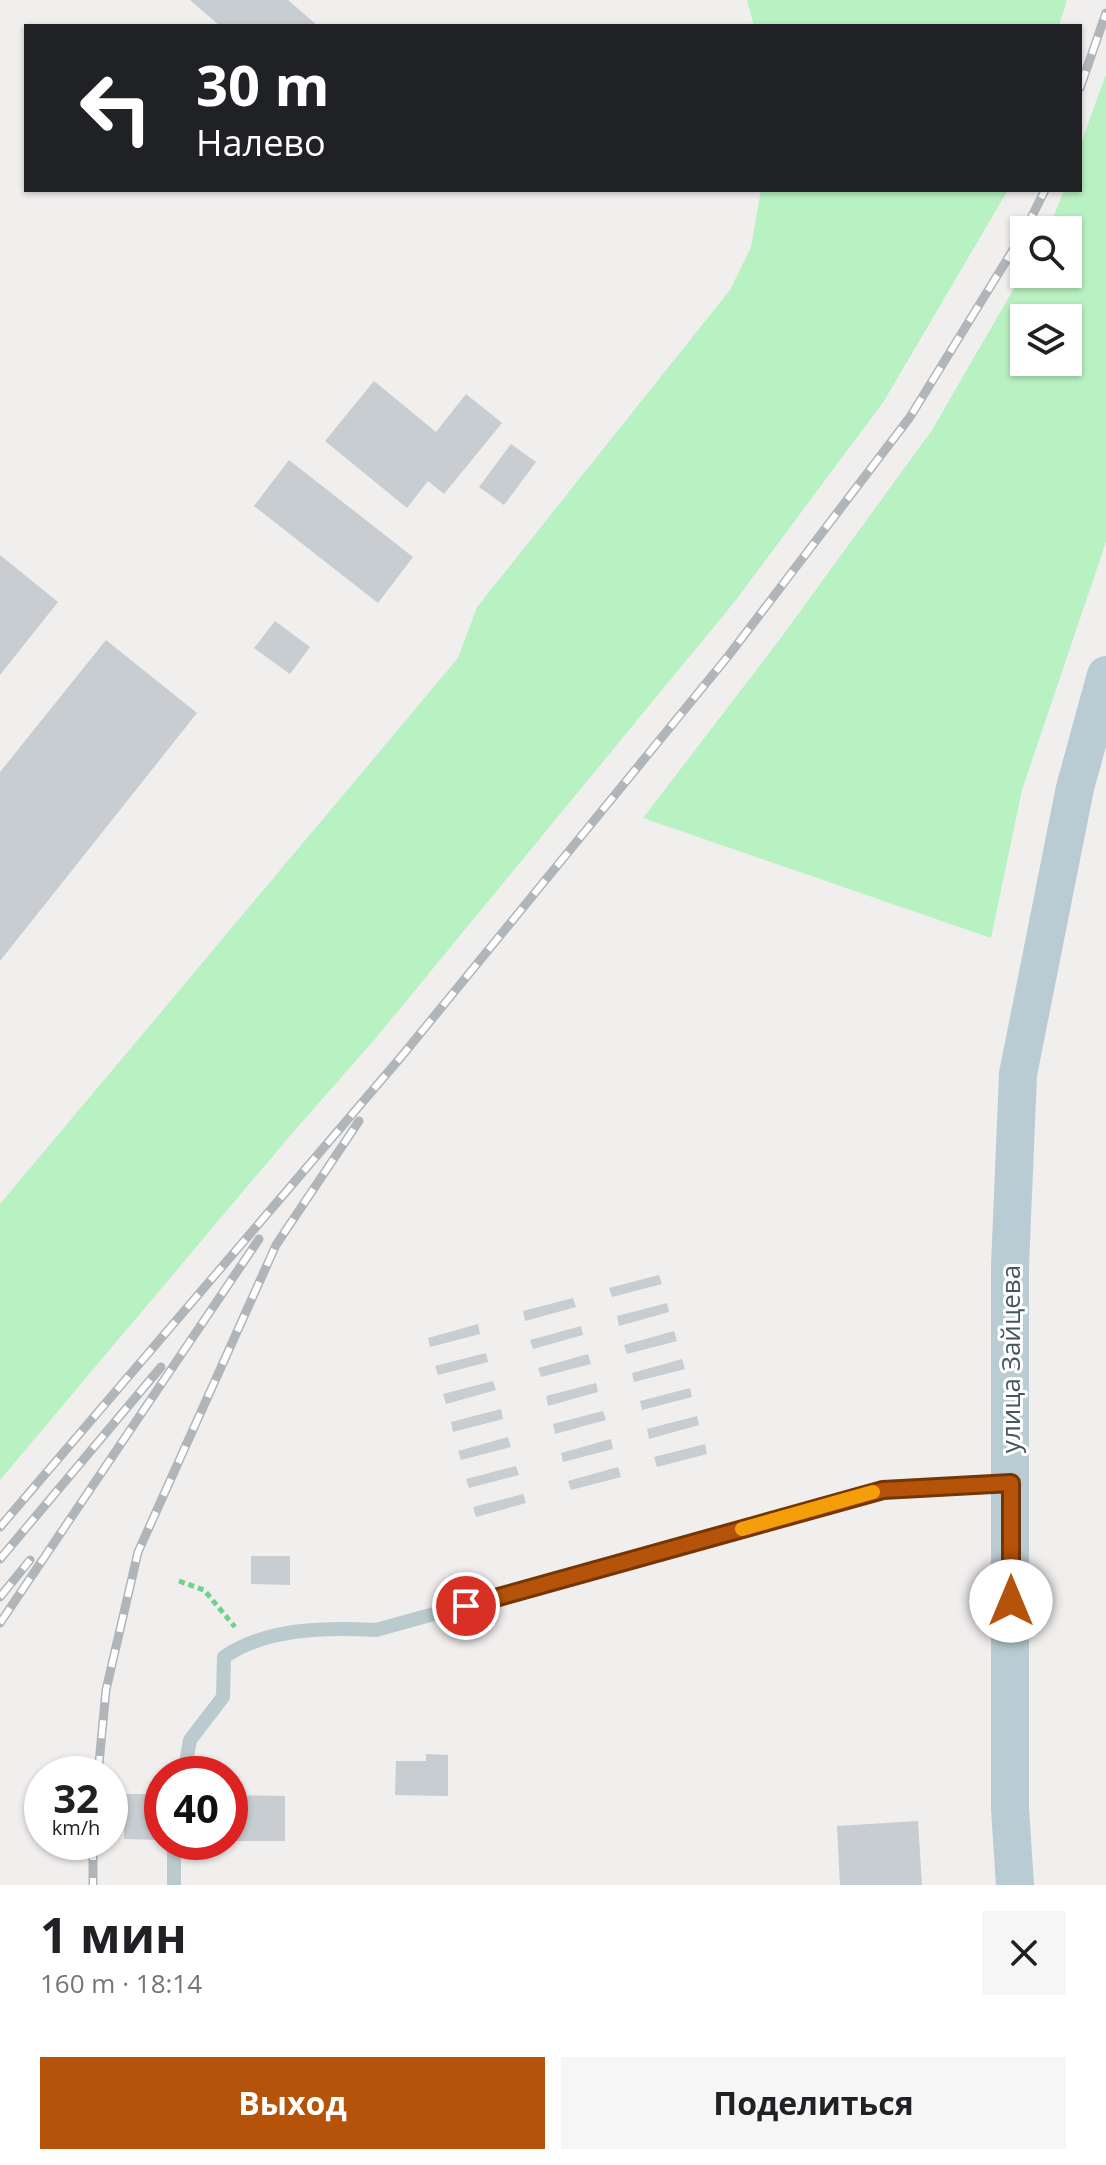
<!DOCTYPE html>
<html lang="ru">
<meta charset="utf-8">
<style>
:root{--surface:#fff;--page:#f6f6f6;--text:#202124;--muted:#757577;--accent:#b45309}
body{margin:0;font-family:"Open Sans",sans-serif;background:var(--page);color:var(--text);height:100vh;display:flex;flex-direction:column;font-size:30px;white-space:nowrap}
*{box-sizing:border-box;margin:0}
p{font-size:26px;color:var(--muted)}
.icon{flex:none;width:44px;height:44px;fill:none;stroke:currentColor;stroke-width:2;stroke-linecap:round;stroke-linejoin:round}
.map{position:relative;height:1885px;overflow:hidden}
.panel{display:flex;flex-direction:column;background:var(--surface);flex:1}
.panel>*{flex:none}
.guide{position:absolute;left:24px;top:24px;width:1058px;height:168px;border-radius:0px;box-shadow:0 2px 6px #0004;background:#202124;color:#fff;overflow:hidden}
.tools{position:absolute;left:1010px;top:216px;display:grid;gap:16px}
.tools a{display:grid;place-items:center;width:72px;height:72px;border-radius:0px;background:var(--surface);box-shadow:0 2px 6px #0004;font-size:40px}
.speed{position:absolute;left:24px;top:1756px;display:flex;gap:16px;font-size:40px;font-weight:700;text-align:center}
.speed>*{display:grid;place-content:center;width:104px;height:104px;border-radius:50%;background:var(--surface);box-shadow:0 2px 6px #0004;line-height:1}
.speed small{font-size:20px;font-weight:400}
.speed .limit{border:12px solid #d22;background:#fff;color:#111}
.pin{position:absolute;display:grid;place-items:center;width:68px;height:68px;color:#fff;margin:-34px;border:4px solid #fff;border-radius:50%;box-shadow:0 2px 8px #0007}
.me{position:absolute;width:88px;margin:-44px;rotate:0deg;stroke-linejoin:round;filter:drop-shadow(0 0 6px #0008)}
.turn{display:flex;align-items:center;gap:28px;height:168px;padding:0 40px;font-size:36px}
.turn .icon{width:104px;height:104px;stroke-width:2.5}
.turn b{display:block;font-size:56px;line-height:68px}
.round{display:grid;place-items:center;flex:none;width:84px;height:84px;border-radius:0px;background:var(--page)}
.summary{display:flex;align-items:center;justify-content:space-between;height:136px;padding:0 40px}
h1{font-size:48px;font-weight:700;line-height:60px}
.cta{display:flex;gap:16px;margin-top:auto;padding:16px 40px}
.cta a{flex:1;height:92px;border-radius:0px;background:var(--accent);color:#fff;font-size:32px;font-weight:700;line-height:92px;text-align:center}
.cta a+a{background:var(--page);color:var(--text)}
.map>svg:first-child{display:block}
.green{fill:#b9f2c2;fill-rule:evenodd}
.building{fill:#c7cdd1}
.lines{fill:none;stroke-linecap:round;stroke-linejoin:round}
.path{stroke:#6fd28a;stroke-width:5;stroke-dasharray:6 4;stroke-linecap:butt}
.lane{stroke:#bbcace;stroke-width:14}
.secondary{stroke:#baccd3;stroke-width:38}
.rail-casing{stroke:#b0b5b9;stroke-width:9}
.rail{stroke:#fff;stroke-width:6;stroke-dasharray:18;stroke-linecap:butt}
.route-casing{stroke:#753606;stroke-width:20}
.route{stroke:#b45309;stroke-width:14}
.slow{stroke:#f59e0b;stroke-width:14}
.labels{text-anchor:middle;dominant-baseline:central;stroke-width:6;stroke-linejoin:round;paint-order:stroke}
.street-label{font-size:26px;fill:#45575d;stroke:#fff}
</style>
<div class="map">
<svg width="1106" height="1885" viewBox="0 0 1106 1885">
<rect width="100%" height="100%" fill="#f1eeee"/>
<path class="green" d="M747 0H1067L1059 26H754Z
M1106 74V542L1022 790 991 938 643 818 780 639 932 430 1024 271V274H1068V230H1048L1064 190H1080V146ZM1024 318H1068V362H1024Z
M761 190H1008L884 401 736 600 375 1039 288 1138 0 1480V1204L458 658 477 607 730 290 751 247Z"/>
<path class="building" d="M190 0H288L318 26H220Z
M374 381 436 432 466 394 502 423 444 494 428 481 407 508 325 441Z
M511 444 536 462 504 505 479 487Z
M289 460 413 557 378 603 254 506Z
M0 555 58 602 0 675Z
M275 621 310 647 290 674 254 648Z
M106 640 197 713 0 961V772Z
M659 1275 662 1284 612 1297 609 1288Z
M573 1298 576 1307 525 1321 523 1311Z
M667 1303 669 1312 619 1326 617 1316Z
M478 1324 480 1334 430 1347 428 1338Z
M581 1326 583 1335 533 1349 530 1340Z
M674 1331 677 1341 627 1354 624 1345Z
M486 1353 488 1362 438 1375 435 1366Z
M588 1354 591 1364 541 1377 538 1368Z
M682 1359 685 1369 634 1382 632 1373Z
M493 1381 496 1390 446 1404 443 1394Z
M596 1383 598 1392 548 1406 546 1396Z
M690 1388 692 1397 642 1410 640 1401Z
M501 1409 503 1419 453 1432 451 1422Z
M603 1411 606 1420 555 1434 553 1424Z
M697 1416 699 1425 649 1439 647 1429Z
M508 1437 511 1447 461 1460 458 1451Z
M611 1439 613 1449 563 1462 561 1453Z
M705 1444 707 1454 657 1467 654 1457Z
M516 1466 519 1475 469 1488 466 1479Z
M618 1467 621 1477 571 1490 568 1481Z
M523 1494 526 1503 476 1517 473 1507Z
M251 1556H290V1585L251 1584Z
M426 1754 448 1755V1796L395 1795 396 1761H426Z
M124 1794H160L159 1840 124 1839Z
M230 1795 285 1796V1841H230Z
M918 1821 922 1885H840L837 1826Z"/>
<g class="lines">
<path class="path" d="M179 1581 204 1590 235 1627"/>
<path class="lane" d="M184 1774 190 1740 223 1697 224 1657C266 1628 326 1627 376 1630L883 1490 1010 1483
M174 1885V1842"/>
<path class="secondary" d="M1015 1885 1010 1809V1266L1018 1074 1075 788 1106 675"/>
<defs>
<path id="rail" d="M1080 88 1106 13
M1025 230 1045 190
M0 1527 401 1057 729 655 910 417 1024 232
M0 1559 161 1367
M0 1597 30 1560
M0 1623 259 1239
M98 1774 106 1690 138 1552 276 1245 359 1121
M93 1842V1885"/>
</defs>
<use href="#rail" class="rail-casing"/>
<use href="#rail" class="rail"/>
</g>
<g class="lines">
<defs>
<path id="route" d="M466 1606 883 1490 1011 1483V1601"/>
</defs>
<use href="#route" class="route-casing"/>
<use href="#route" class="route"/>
<path class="slow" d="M742 1529 873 1492"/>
</g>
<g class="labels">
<g class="street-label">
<text transform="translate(1010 1359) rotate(-90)">улица Зайцева</text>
</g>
</g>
</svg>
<div class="tools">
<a><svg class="icon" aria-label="search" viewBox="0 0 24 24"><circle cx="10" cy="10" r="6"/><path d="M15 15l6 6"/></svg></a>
<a><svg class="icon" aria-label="layers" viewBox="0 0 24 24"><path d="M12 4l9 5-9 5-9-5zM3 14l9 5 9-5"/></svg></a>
</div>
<div class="speed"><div>32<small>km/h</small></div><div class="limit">40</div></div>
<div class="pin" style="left:466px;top:1606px;background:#d93025"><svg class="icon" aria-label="arrive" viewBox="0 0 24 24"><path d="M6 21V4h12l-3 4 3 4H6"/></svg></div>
<svg class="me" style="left:1011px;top:1601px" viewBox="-20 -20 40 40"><circle r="19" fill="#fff"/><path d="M0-13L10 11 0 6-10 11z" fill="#b45309"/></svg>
<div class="guide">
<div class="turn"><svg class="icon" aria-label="left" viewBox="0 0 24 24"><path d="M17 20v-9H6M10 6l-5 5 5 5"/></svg><div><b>30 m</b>Налево</div></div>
</div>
</div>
<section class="panel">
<div class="summary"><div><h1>1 мин</h1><p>160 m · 18:14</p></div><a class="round"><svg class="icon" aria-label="close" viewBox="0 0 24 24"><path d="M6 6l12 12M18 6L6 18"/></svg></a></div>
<div class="cta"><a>Выход</a><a>Поделиться</a></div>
</section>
